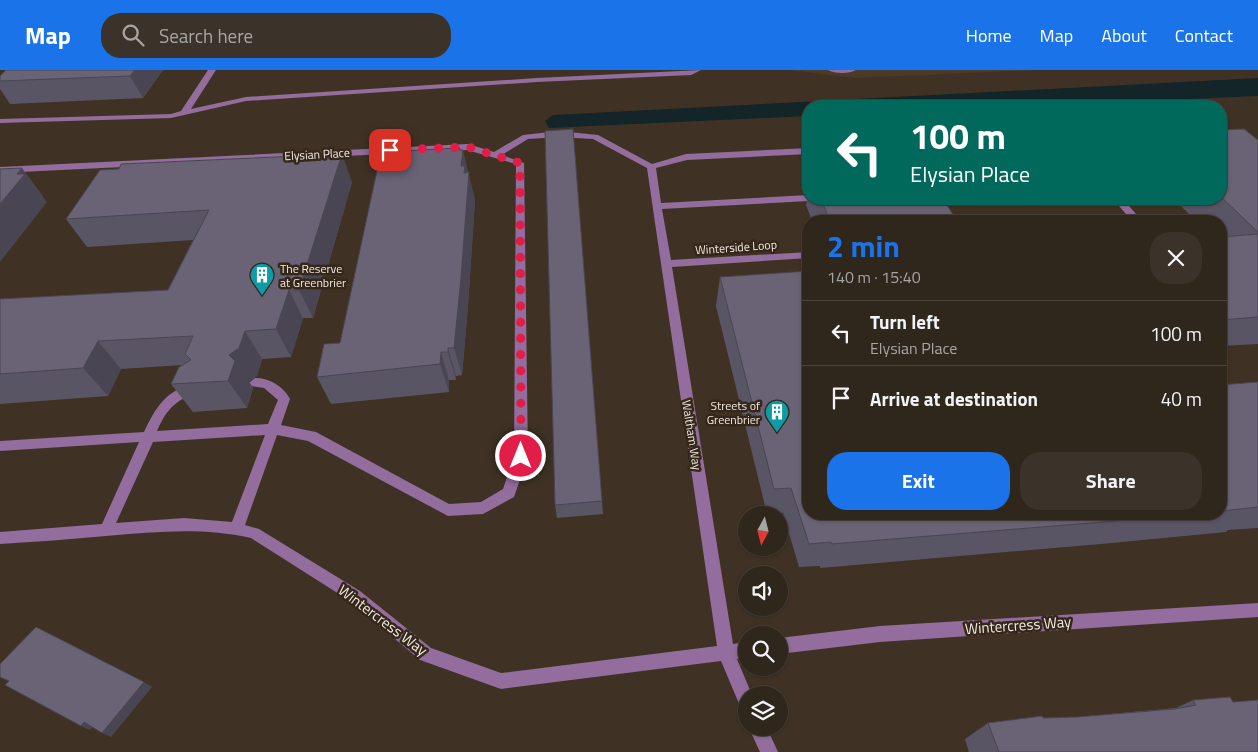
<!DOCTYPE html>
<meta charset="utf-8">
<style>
:root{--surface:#2f261c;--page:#3b3229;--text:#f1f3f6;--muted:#a7a5a3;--line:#4a433b;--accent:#1a73e8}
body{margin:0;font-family:"Titillium Web",sans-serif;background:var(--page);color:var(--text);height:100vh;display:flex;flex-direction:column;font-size:19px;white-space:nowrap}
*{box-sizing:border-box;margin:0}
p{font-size:16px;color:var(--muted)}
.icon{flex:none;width:28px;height:28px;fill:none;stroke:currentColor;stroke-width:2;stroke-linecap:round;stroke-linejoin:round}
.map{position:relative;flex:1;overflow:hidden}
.sheet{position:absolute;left:802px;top:145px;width:425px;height:305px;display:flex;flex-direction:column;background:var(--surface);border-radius:20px;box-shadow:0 1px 4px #0004,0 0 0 1px var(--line)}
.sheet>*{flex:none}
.banner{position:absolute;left:802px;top:30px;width:425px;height:105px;border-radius:20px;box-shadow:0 1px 4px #0004,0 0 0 1px var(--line);background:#00695c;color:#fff;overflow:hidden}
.needle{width:32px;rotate:187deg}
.controls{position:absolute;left:738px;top:436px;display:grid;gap:10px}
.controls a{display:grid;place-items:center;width:50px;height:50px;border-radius:50%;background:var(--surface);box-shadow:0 1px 4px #0004,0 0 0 1px var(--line);font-size:25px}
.pin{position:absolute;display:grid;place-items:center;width:42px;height:42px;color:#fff;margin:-21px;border-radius:10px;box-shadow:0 2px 8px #0006}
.me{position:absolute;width:55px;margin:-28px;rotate:0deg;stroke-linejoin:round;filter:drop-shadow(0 0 4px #0008)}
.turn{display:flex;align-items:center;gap:18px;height:105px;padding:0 25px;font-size:22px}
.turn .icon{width:65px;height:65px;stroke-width:2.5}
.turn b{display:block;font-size:35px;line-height:42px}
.round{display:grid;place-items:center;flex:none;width:52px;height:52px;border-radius:20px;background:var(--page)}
.headline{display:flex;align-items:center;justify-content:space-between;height:85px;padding:0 25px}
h1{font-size:30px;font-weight:700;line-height:38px;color:var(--accent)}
.primary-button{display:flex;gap:10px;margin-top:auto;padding:10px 25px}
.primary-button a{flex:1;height:58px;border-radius:20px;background:var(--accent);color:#fff;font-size:20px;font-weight:700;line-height:58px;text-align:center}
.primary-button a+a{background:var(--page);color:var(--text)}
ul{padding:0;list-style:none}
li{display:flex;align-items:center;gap:15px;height:65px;padding:0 25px;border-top:1px solid var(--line)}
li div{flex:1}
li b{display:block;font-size:19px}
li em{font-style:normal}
header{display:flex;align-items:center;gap:30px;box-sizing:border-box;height:70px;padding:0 25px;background:var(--accent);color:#fff}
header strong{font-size:24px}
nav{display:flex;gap:28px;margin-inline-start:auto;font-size:18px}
.search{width:350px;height:45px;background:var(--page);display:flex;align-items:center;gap:12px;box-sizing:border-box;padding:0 18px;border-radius:20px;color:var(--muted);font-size:19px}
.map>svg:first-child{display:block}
.built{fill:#4c3a29}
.water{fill:#132528}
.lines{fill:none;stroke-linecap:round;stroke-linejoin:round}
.minor{fill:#926d9d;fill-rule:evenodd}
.wall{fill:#5a5565}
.shaded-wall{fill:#4a4552}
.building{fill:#696375;stroke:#4a4552}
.route{stroke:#e11d48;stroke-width:9;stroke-dasharray:0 16.2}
.labels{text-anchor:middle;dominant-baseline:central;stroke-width:5;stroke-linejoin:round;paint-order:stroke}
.street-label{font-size:12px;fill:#f2e9e1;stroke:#35281b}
.poi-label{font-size:12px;fill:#f2e9e1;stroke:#35281b;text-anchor:start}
.near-street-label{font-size:15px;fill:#f2e9e1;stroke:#35281b}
</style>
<header>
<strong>Map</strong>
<div class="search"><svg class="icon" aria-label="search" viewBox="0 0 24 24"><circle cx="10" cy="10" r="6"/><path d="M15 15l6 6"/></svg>Search here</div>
<nav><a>Home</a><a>Map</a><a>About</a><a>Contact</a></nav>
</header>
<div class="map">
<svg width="1258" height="682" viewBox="0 0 1258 682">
<rect width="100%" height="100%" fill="#3f3225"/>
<path class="built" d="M789 0H1037L855 8Z"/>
<path class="water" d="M1258 8V26L1031 36H809V46L549 58 545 51 553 45Z"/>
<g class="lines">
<path class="minor" d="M208 0H216L191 39 246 27 537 8 701 0 691 5 537 12 246 31 171 48 0 53V49L171 44 181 41Z
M828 0H856C850 4 834 4 828 0Z
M559 61 598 65 652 94 686 84 809 78V84L687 90 656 98 661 133 809 125V129H813L809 131 662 139 671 190 809 182V188L672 197 733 574 746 572V588L737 589 752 625H746V638L740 636 721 591 501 619 420 590 350 531 251 468C202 457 155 462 106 466 71 469 35 472 0 474V462L102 454 139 372 0 381V371L144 362C156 337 165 322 193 313L197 315 199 318 197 321C175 332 167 338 157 361L268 354 278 330 264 318 251 316 249 313 255 308C270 308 283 316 290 329L281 355 316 362 449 434 481 432 503 419 514 386 516 94 467 80 0 103V97L468 74 494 82 523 65ZM559 67 593 69 647 98 717 576 501 603 431 578 360 521 259 459 245 455 277 365 308 371 448 446 483 444 514 427 528 386 524 93 502 85 528 69ZM265 365 232 452 184 448 116 453 153 372Z
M1113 129H1123L1142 151H1132Z
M1258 533V547L880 572 779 584V568L880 556Z
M749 658H767L778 682H760Z"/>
</g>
<path class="wall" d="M163 0 143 28 10 34 0 19V6Z
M573 59 603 444 557 448 555 435Z
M1221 60 1258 70V274L1221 276V151H1196L1174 129H1221Z
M460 80 468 103 475 130 468 236 462 305 456 306V310H449V322L331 334 317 307 340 273Z
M352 112 313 248H303L291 287 262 289 257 306 249 312 253 318 247 338 193 342 171 314 182 295 121 299 108 326 0 334V229L168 220 193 170 87 177 66 149Z
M809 122V129H943L957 151H812L806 135Z
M720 207 809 444H1221V315L1258 312V458L1228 460 1226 462 1101 474 820 498V496L799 497 783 443 767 444 716 236Z
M1193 630 1233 632 1258 682H969L965 669 988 653 1043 648 1077 647 1176 638Z"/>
<path class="shaded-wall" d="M135 0H163L143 28 130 6Z
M460 78 462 90 463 80 475 130 468 236 462 305 454 278 461 96Z
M342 84 352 112 313 248 299 220Z
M22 98 43 126V127L47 132 0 192V134L17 104Z
M289 220 303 248 291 287 276 259Z
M245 261 262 289 257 306 249 312 253 318 247 338 228 311 229 285Z
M98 271 121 299 108 326 83 298Z
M448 278 456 306V310L448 282Z
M441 282 449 310V322L440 294Z
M144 612 152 617 111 667 102 663Z
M84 652 93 656 90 660 81 656Z"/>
<path class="building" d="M6 0H135L130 6 0 11V6Z
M573 59 602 431 555 435 545 61Z
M1244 59 1258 70V162L1221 127V60Z
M460 78 459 80H463L461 96H465L464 103 469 102 461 208 454 278H448V282H441L440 294 317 307 324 274 340 273 381 82Z
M342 84 299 220H289L276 259 245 261 239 278 229 285 235 291 228 311 171 314 179 297 191 290 185 284 193 266 98 271 83 298 0 304V229L168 220 209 140 66 149 100 100 119 99 121 94Z
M22 98 17 104H25L0 134V99Z
M821 129H943L957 151H830Z
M1258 164V247L1221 250V167Z
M809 201V444H1193L1128 450 831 474V472L809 474 791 418 774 419 720 207Z
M1258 312V437L1221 441V315Z
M36 557 144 612 102 663 84 652 81 656 5 615 9 611 0 607V594Z
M1230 627 1233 632 1258 630V682H999L988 653 1042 646 1043 648 1077 647 1174 639 1196 635 1193 630Z"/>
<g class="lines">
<path class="route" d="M390 80 468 77 520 93 521 386"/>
</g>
<defs>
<symbol id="building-pin" viewBox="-11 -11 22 30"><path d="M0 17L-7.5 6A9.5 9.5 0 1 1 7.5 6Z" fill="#0f9aa8" stroke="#35281b"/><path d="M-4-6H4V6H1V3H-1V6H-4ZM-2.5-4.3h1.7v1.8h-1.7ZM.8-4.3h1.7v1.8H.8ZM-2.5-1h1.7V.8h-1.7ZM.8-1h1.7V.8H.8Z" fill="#fff"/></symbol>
</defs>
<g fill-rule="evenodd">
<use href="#building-pin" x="248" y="191" width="28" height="38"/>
<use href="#building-pin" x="763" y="328" width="28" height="38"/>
</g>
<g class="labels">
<g class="street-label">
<text transform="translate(317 84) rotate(-3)">Elysian Place</text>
<text transform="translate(736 177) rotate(-4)">Winterside Loop</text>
<text transform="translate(692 365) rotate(81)">Waltham Way</text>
</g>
<g class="poi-label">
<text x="280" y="198">The Reserve<tspan x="280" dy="14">at Greenbrier</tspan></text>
<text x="760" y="335" text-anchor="end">Streets of<tspan x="760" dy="14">Greenbrier</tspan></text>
</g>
<g class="near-street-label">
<text transform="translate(383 550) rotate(37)">Wintercress Way</text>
<text transform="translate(1018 555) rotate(-4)">Wintercress Way</text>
</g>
</g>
</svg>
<div class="controls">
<a><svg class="needle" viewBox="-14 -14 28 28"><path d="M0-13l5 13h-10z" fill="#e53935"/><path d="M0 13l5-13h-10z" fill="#a7a5a3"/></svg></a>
<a><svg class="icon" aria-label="sound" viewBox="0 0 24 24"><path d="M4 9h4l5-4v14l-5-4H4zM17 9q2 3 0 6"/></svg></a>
<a><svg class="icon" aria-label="search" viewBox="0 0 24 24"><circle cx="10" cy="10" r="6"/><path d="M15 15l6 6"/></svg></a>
<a><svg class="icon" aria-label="layers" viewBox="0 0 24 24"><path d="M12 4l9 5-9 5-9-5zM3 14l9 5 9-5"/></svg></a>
</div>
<div class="pin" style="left:390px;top:80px;background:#d93025"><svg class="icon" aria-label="arrive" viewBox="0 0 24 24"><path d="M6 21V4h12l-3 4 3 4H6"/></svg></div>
<svg class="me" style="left:521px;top:386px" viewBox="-20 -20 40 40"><circle r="17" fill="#e11d48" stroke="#fff" stroke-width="3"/><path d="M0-11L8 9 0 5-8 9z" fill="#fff"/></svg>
<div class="banner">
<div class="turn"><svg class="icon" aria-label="left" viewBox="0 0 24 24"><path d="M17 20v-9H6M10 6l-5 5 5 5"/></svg><div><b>100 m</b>Elysian Place</div></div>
</div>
<section class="sheet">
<div class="headline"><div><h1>2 min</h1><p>140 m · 15:40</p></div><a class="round"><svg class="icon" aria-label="close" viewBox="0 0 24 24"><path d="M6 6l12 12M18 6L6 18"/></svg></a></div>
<ul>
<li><svg class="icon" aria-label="left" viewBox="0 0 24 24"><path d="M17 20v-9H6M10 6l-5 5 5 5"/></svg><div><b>Turn left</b><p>Elysian Place</p></div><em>100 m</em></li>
<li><svg class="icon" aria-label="arrive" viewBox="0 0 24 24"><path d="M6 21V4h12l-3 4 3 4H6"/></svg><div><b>Arrive at destination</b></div><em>40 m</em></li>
</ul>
<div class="primary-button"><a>Exit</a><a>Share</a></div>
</section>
</div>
